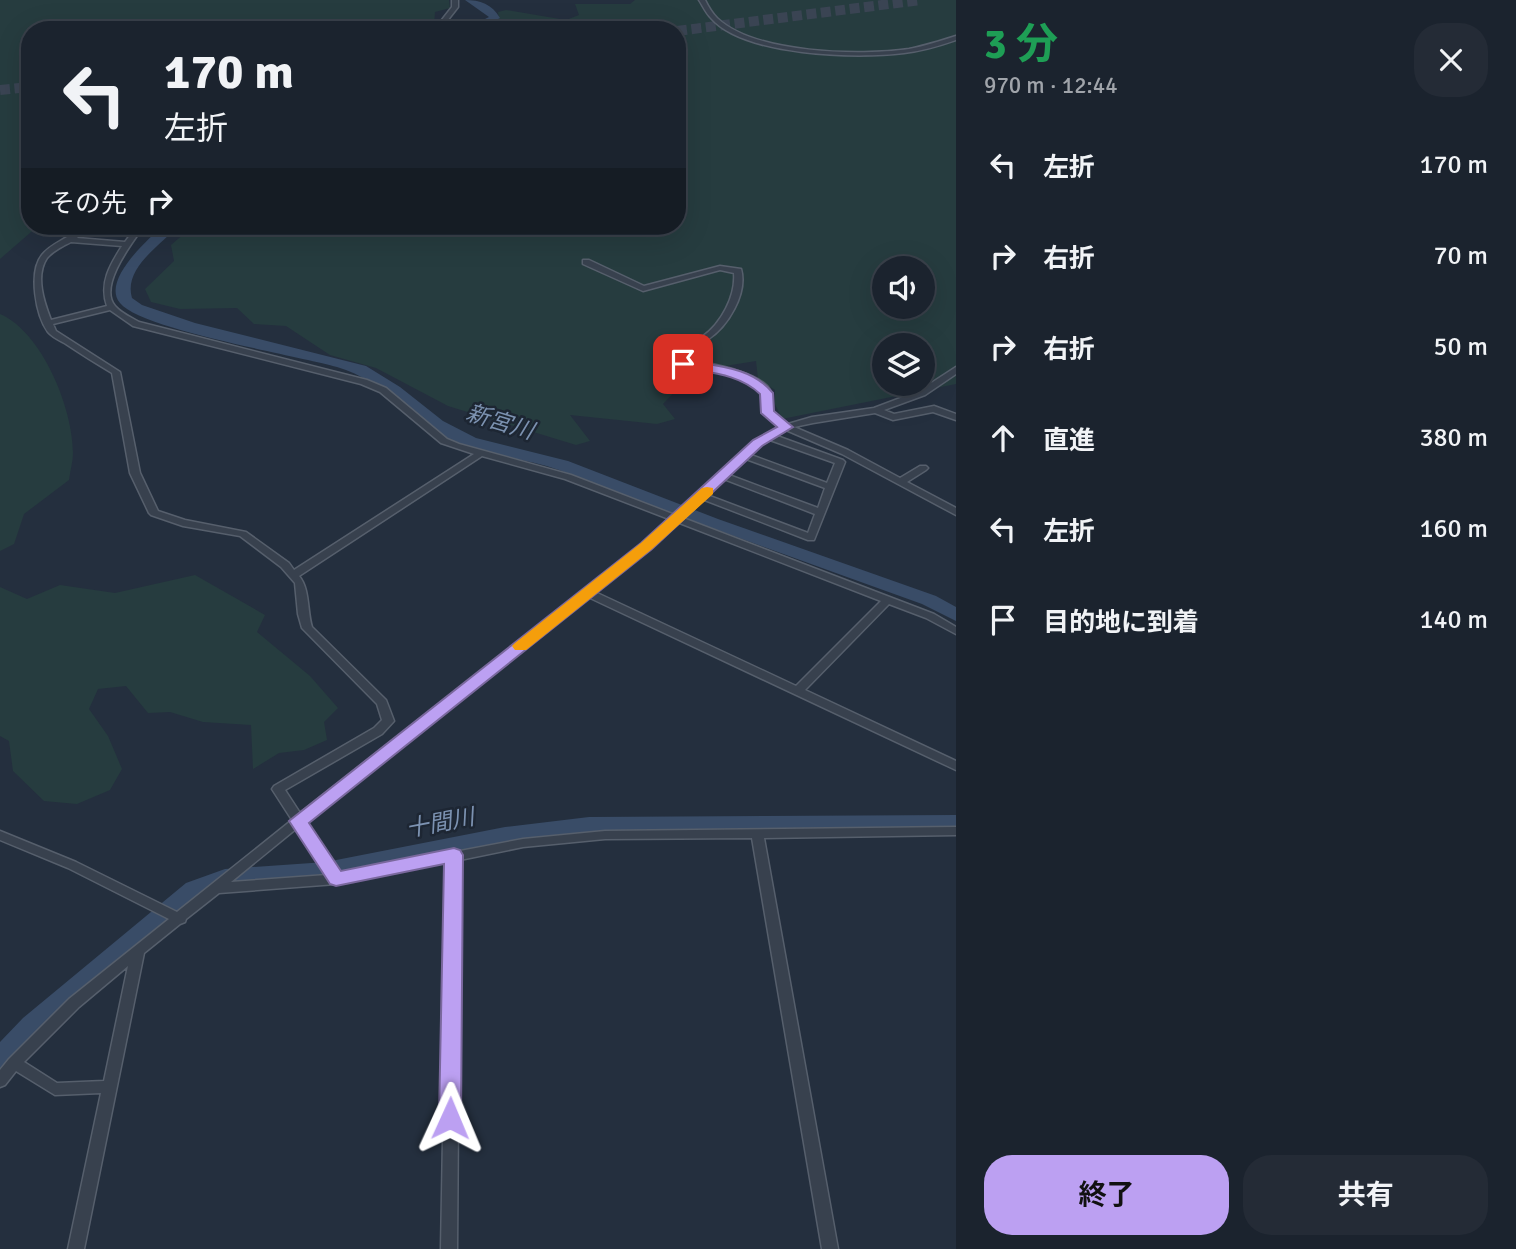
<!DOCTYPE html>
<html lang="ja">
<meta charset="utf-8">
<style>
:root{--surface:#1b232e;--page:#242b36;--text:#f1f3f6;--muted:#a0a4aa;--line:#39404a;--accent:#bca0f2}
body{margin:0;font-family:Signika,"Noto Sans JP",sans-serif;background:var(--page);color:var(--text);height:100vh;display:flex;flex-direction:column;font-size:26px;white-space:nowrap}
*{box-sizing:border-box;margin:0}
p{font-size:23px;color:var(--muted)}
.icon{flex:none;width:38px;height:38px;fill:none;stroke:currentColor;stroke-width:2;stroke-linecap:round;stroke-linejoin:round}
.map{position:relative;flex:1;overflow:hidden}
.sheet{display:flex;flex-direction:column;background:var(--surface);width:560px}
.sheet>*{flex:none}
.banner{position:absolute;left:21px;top:21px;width:665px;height:214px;border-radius:28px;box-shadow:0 7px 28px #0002,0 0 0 2px var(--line);background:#1b232e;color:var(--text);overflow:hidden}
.tools{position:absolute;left:872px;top:256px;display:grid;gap:14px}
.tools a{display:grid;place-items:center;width:63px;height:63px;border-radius:50%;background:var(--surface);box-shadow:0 7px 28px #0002,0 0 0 2px var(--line);font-size:35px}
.pin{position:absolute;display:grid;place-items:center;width:60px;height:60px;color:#fff;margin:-30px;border-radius:14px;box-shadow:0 4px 10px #0006}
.me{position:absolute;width:77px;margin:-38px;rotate:1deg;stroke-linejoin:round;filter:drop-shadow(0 0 5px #0008)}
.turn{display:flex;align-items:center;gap:24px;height:147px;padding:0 28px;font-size:32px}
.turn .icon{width:91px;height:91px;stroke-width:2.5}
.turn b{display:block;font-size:49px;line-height:60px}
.then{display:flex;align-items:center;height:66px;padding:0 28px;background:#0003;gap:14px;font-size:26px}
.round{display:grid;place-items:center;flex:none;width:74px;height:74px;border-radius:28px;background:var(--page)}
.summary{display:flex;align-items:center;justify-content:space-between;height:119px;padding:0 28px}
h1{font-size:42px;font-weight:700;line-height:52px;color:#1e9e55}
.cta{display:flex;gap:14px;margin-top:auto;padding:14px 28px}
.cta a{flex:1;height:80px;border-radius:28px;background:var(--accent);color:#111;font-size:28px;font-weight:700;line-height:80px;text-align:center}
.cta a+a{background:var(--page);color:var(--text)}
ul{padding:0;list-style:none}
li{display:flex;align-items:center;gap:21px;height:91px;padding:0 28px}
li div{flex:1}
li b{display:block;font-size:26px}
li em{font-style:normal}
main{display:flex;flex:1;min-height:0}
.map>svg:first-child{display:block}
.green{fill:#263c3f;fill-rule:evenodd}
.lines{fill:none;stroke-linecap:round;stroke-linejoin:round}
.river{fill:#394c67;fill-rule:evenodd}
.highway-tunnel{stroke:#3a4453;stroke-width:10;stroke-dasharray:10 4.5;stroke-linecap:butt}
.minor-casing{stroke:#565f6c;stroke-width:3}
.minor{fill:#38414e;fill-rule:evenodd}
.route{fill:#bca0f2;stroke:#7a689d;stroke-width:2}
.slow{fill:#f59e0b}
.labels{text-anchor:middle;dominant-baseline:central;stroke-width:5;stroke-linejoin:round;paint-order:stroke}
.water-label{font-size:23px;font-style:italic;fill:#7c92b1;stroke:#1d2633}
</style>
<main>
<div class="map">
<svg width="956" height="1249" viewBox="0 0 956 1249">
<rect width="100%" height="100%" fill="#242f3e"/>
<path class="green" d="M0 0H449L450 8 435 12 434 26 428 30H30V226H38L0 259Z
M635 0H956V384L782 419 775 404V390L758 379 756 361 694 371 663 404 675 419 657 424 570 415 590 441 576 445 448 406 376 368 330 355 286 326 254 324 237 308 180 309 151 302 145 289 174 261 171 245 193 226H677V30H500L498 12 506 10 566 20 579 15 575 4H630ZM884 268H922V306H884ZM884 345H922V383H884Z
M0 314C42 332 73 408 73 453 73 462 70 471 69 480L24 514 14 544 0 551Z
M195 575 265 615 257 632 310 676 338 708 324 722 327 740 304 750 279 753 253 769 251 725 203 722 170 712 148 713 126 686 98 689 89 709 108 736 122 769 110 790 77 804 44 801 13 771 9 741 0 736V587L27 599 60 585 115 593Z"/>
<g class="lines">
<path class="river" d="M465 0C480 0 492 4 500 18L477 30H463L489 17Z
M163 226H178C161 245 123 268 132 298L142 305 195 323 366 366 400 387 443 421 476 438 568 461 718 519 936 596 956 607V621L922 604C836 573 749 542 663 510 628 498 594 482 559 470 528 459 493 457 462 445 415 426 386 381 337 367 296 355 142 330 120 303 101 281 148 239 163 226Z
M956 815V831L589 833 505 843 326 878 227 885 202 895 41 1032 9 1066 0 1070V1042L23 1018 186 883 225 869 326 862 505 827 589 817Z"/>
<path class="highway-tunnel" d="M677 31 921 0
M0 90 30 87"/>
<defs>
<path id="minor" d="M452 0H458V7L440 30H434L452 7Z
M699 0H705C708 6 712 13 717 18 755 54 860 56 909 49 925 46 940 41 956 36V40C939 46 922 51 904 53 857 59 744 56 711 18 706 13 703 6 699 0Z
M80 226H88L77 238 125 242 137 226H144C132 243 98 286 115 306 121 313 132 318 139 322L367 380 386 388 447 439 459 444 571 475 675 515 755 441 780 427 764 413C763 406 765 396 761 391 751 374 690 366 670 361L669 359 670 350C680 345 692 343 702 337 721 324 736 296 734 273L720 270 643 291 583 264V260H589L644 286 720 266 741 269C748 293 728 327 707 340 698 346 687 348 677 353V357C699 362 759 370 770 390 773 397 772 405 772 412L788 424 812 417 874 408 919 391 956 367V374L925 395 884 410 894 414 934 406 956 414V420L933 412 893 420 875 413 813 423 794 427 848 450 900 478 920 466H926L928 468 926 470 907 482 956 508V515L842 454 786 430 777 436 843 460 845 462 814 540H808L702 499 683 518 934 614 956 627V634L926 618 889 604 805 690 956 761V770L588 597 305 822 339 874 523 839 605 831 956 827V835L764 838 838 1249H822L752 838 605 839 523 847 460 860 457 1249H441L448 862 336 884 219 893 186 919 185 922 180 924 144 953 84 1249H68L101 1093 55 1095 16 1071 5 1085 0 1087V1070L9 1059 69 999 169 919 68 868 0 840V831L76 862 177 912 292 820 272 789 274 786 374 728 382 720 377 704 302 628 298 614 295 583 281 567 240 536 183 526 151 515 149 513 130 473 112 373C97 364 81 354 66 344 61 341 52 337 48 332 36 316 28 272 42 255 52 242 70 239 80 226ZM71 242 122 246C110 265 99 283 107 306L51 320C44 302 35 276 47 258 53 251 63 246 71 242ZM110 310 133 326 361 384 380 392 441 443 474 454 294 570 289 563 246 532 185 520 158 511 140 473 120 372 56 331 53 324ZM770 440 835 463 827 483 751 455 761 445ZM482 456 565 479 669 519 643 544 300 813 285 790 382 734 394 721 386 700 312 627C307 611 310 589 299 576ZM746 459 825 488 818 508 729 475ZM724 479 815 514 808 533 707 495ZM677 522 881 601 796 686 595 592 649 548ZM297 828 327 875 231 882ZM128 966 104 1081 57 1083 24 1062 79 1007Z"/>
</defs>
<use href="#minor" class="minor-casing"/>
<use href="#minor" class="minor"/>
</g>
<path class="route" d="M683 360C715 366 751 366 773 393L774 411 793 427 762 446 652 549 309 823 341 871 454 848 460 850 463 855 461 1118 458 1124 450 1127 443 1124 439 1118 444 864 336 886 330 884 289 821 641 543 753 440 777 427 761 413 760 394C738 373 708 373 679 367V361Z"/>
<path class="slow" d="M707 487 713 488V494L652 549 526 650H515L512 646 515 643 641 543 702 488Z"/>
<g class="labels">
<g class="water-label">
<text transform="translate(500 422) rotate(17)">新宮川</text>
<text transform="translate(440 823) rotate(-11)">十間川</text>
</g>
</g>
</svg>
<div class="tools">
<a><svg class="icon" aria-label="sound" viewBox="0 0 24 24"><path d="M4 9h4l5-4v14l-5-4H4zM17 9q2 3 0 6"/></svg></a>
<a><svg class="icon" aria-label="layers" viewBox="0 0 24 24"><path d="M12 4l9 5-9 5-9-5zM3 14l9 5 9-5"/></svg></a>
</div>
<div class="pin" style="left:683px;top:364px;background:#d93025"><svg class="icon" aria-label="arrive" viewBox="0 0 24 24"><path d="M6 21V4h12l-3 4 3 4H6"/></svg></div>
<svg class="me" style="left:450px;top:1118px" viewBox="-20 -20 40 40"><path d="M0-17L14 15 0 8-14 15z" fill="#bca0f2" stroke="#fff" stroke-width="4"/></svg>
<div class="banner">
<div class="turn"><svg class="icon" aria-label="left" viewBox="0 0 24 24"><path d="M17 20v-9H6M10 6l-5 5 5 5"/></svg><div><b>170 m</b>左折</div></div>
<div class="then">その先<svg class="icon" aria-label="right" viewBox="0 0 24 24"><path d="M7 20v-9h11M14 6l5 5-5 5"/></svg></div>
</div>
</div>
<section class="sheet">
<div class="summary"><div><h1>3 分</h1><p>970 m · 12:44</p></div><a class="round"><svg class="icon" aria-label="close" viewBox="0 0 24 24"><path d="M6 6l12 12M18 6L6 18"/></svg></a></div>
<ul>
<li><svg class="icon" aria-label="left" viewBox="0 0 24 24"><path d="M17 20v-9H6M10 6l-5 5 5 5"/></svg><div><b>左折</b></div><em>170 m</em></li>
<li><svg class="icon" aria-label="right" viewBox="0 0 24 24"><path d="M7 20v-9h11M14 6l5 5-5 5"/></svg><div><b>右折</b></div><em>70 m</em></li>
<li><svg class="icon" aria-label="right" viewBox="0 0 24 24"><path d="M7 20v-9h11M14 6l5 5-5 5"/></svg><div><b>右折</b></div><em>50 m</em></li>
<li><svg class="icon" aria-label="ahead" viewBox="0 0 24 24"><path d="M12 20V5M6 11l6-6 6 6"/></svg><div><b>直進</b></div><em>380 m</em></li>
<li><svg class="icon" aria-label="left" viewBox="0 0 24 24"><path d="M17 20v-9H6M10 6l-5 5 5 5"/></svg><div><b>左折</b></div><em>160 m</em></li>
<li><svg class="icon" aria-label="arrive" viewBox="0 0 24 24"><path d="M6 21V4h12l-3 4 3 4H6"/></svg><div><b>目的地に到着</b></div><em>140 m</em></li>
</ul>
<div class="cta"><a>終了</a><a>共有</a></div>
</section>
</main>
